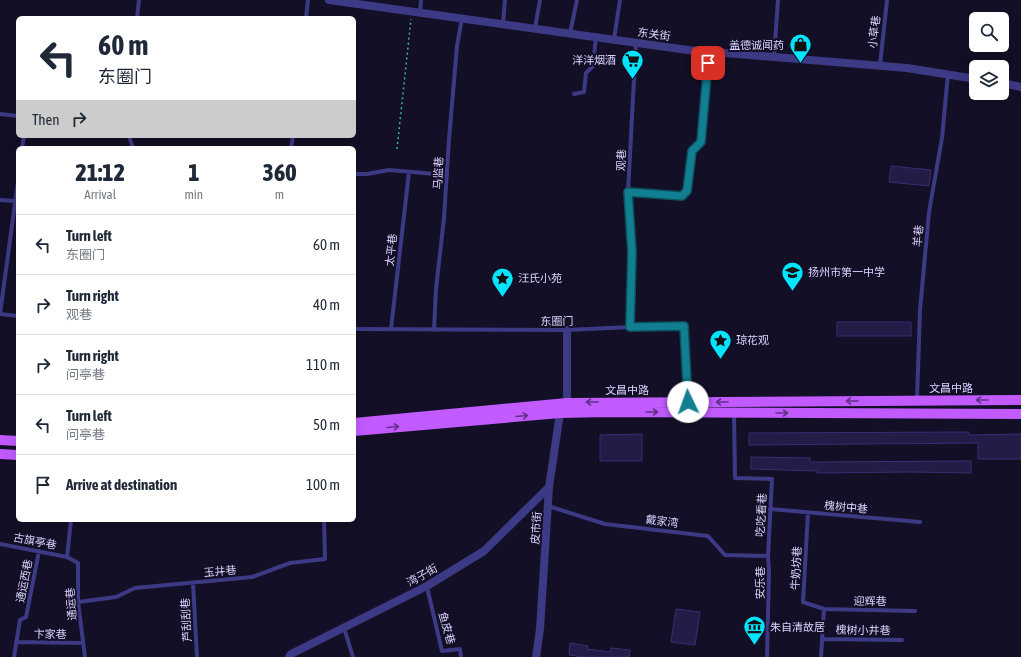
<!DOCTYPE html>
<meta charset="utf-8">
<style>
:root{--surface:#fff;--page:#f6f6f7;--text:#1f2937;--muted:#747a83;--line:#e0e1e3}
body{margin:0;font-family:"Asap Condensed","Noto Sans SC",sans-serif;background:var(--page);color:var(--text);height:100vh;display:flex;flex-direction:column;font-size:15px;white-space:nowrap}
*{box-sizing:border-box;margin:0}
p{font-size:13px;color:var(--muted)}
.icon{flex:none;width:22px;height:22px;fill:none;stroke:currentColor;stroke-width:2;stroke-linecap:round;stroke-linejoin:round}
.map{position:relative;flex:1;overflow:hidden}
.details{position:absolute;left:16px;top:146px;width:340px;height:376px;display:flex;flex-direction:column;background:var(--surface);border-radius:6px;box-shadow:0 4px 16px #0002}
.details>*{flex:none}
.top-card{position:absolute;left:16px;top:16px;width:340px;height:122px;border-radius:6px;box-shadow:0 4px 16px #0002;background:#fff;color:var(--text);overflow:hidden}
.tools{position:absolute;left:969px;top:12px;display:grid;gap:8px}
.tools a{display:grid;place-items:center;width:40px;height:40px;border-radius:6px;background:var(--surface);box-shadow:0 4px 16px #0002;font-size:20px}
.pin{position:absolute;display:grid;place-items:center;width:34px;height:34px;color:#fff;margin:-17px;border-radius:8px;box-shadow:0 2px 6px #0006}
.me{position:absolute;width:44px;margin:-22px;rotate:357deg;stroke-linejoin:round;filter:drop-shadow(0 0 3px #0008)}
.turn{display:flex;align-items:center;gap:14px;height:84px;padding:0 16px;font-size:18px}
.turn .icon{width:52px;height:52px;stroke-width:2.5}
.turn b{display:block;font-size:28px;line-height:34px}
.then{display:flex;align-items:center;height:38px;padding:0 16px;background:#0003;gap:8px;font-size:15px}
.eta{display:flex;justify-content:space-evenly;align-items:center;height:68px;text-align:center}
.eta b{font-size:24px;font-weight:800;line-height:28px}
ul{padding:0;list-style:none}
li{display:flex;align-items:center;gap:12px;height:60px;padding:0 16px;border-top:1px solid var(--line)}
li div{flex:1}
li b{display:block;font-size:15px}
li em{font-style:normal}
.map>svg:first-child{display:block}
.building{fill:#241b47;stroke:#3b2d73}
.lines{fill:none;stroke-linecap:round;stroke-linejoin:round}
.path{stroke:#2fb8b0;stroke-width:1.5;stroke-dasharray:2 3;stroke-linecap:butt}
.lane{stroke:#3d3a85;stroke-width:4}
.street{stroke:#3d3a85;stroke-width:8}
.primary{stroke:#c25bff;stroke-width:10}
.oneway{stroke:#623188}
.route-casing{stroke:#0b525e;stroke-width:10}
.route{stroke:#117e91;stroke-width:7}
.labels{text-anchor:middle;dominant-baseline:central;stroke-width:4;stroke-linejoin:round;paint-order:stroke}
.street-label{font-size:11px;fill:#d9d4ff;stroke:#130f26}
.poi-label{font-size:11px;fill:#d9d4ff;stroke:#130f26;text-anchor:start}
</style>
<div class="map">
<svg width="1021" height="657" viewBox="0 0 1021 657">
<rect width="100%" height="100%" fill="#130f26"/>
<path class="building" d="M891 166 931 170 929 186 889 182Z
M837 322H911V336H837Z
M969 432V435L1021 434V459H978V443L749 445V433Z
M642 434V461H600V435Z
M751 457 810 458V462L971 461V473L910 472 817 473V471L751 469Z
M676 609 700 612 695 645 671 642Z
M570 643 588 646 587 649 611 652V648L630 650 629 657H583L569 655Z"/>
<g class="lines">
<path class="path" d="M397 149 411 19"/>
<path class="lane" d="M420 12 421 0
M137 18 139 0
M306 18 308 0
M503 24 505 0
M535 28 540 0
M570 33 577 0
M614 39 620 0
M774 57 778 0
M880 65 887 0
M574 94 584 92 586 73 593 66 596 37
M0 114 18 116
M129 136 133 148
M22 148 24 136
M291 148 293 136
M354 174H367L389 170 447 175
M628 192 683 195 687 191 692 151 701 142 710 52
M0 200 15 201
M0 314 18 181
M0 314 18 316
M630 327 632 252 628 192 636 42
M354 329 567 330 630 327 684 326 688 401
M391 329 409 172
M434 330 436 289 444 218 449 139 457 46 462 18
M917 399 920 310 929 212 942 138 948 74
M734 412 735 478 772 479 768 556 769 571 767 657
M548 506 605 524 708 536 725 555 768 556
M770 509 920 522
M808 512 803 602 824 609 821 657
M0 544 67 557 78 563V602L85 657
M67 557 71 520
M193 583 197 657
M427 587 442 651 460 649 461 657
M78 602 116 597 135 588 252 577 290 563 325 559 324 520
M824 609 915 611
M344 628 353 657
M823 639 902 640
M16 642 83 643
M14 657 20 620 26 617 39 551"/>
<path class="street" d="M329 0 688 50 907 68 976 79
M1002 83 1021 87
M289 657 291 654 427 586 484 551 549 487
M536 657 540 629 549 487 560 413 567 403V330"/>
<path class="primary" d="M354 423 567 403 1021 400
M354 431 560 413 606 412 1021 414
M0 440 18 441
M0 454 18 455"/>
</g>
<defs><path id="oneway-shaft" d="M-6 0H5M1.5-3L5.5 0L1.5 3" fill="none" stroke-width="1.6" stroke-linecap="round" stroke-linejoin="round"/></defs>
<g class="oneway">
<use href="#oneway-shaft" transform="translate(982 400) rotate(-180)"/>
<use href="#oneway-shaft" transform="translate(852 401) rotate(180)"/>
<use href="#oneway-shaft" transform="translate(592 402) rotate(180)"/>
<use href="#oneway-shaft" transform="translate(722 402) rotate(180)"/>
<use href="#oneway-shaft" transform="translate(652 412)"/>
<use href="#oneway-shaft" transform="translate(782 413)"/>
<use href="#oneway-shaft" transform="translate(522 416) rotate(-5)"/>
<use href="#oneway-shaft" transform="translate(393 427) rotate(-5)"/>
</g>
<g class="lines">
<defs>
<path id="route" d="M688 402 684 326 630 327 632 252 628 192 682 196 687 191 692 151 701 142 708 63"/>
</defs>
<use href="#route" class="route-casing"/>
<use href="#route" class="route"/>
</g>
<defs>
<symbol id="shop-pin" viewBox="-11 -11 22 30"><path d="M0 17L-7.5 6A9.5 9.5 0 1 1 7.5 6Z" fill="#00e5ff" stroke="#130f26"/><path d="M-5-2.5h2.3a2.7 3.5 0 0 1 5.4 0H5L5.5 6h-11ZM-1.5-2.5h3a1.5 2.3 0 0 0-3 0Z" fill="#111"/></symbol>
<symbol id="supermarket-pin" viewBox="-11 -11 22 30"><path d="M0 17L-7.5 6A9.5 9.5 0 1 1 7.5 6Z" fill="#00e5ff" stroke="#130f26"/><path d="M-6-5.5h2.5l.6 2H6L4.5 2H-2.5L-4.4-4H-6ZM-1.5 3.2a1.3 1.3 0 1 0 .1 0ZM3 3.2a1.3 1.3 0 1 0 .1 0Z" fill="#111"/></symbol>
<symbol id="school-pin" viewBox="-11 -11 22 30"><path d="M0 17L-7.5 6A9.5 9.5 0 1 1 7.5 6Z" fill="#00e5ff" stroke="#130f26"/><path d="M0-5L7-2L0 1L-7-2ZM-4 1L0 2.5L4 1V4Q0 6-4 4Z" fill="#111"/></symbol>
<symbol id="sight-pin" viewBox="-11 -11 22 30"><path d="M0 17L-7.5 6A9.5 9.5 0 1 1 7.5 6Z" fill="#00e5ff" stroke="#130f26"/><path d="M0-6L1.8-2.2L6-1.7L2.9 1.2L3.7 5.4L0 3.3L-3.7 5.4L-2.9 1.2L-6-1.7L-1.8-2.2Z" fill="#111"/></symbol>
<symbol id="museum-pin" viewBox="-11 -11 22 30"><path d="M0 17L-7.5 6A9.5 9.5 0 1 1 7.5 6Z" fill="#00e5ff" stroke="#130f26"/><path d="M0-6L6-3V-2H-6V-3ZM-5-1h2V3h-2ZM-1-1h2V3h-2ZM3-1h2V3H3ZM-6 4H6V6H-6Z" fill="#111"/></symbol>
</defs>
<g fill-rule="evenodd">
<use href="#shop-pin" x="788" y="32" width="25" height="34"/>
<use href="#supermarket-pin" x="620" y="48" width="25" height="34"/>
<use href="#school-pin" x="780" y="260" width="25" height="34"/>
<use href="#sight-pin" x="490" y="266" width="25" height="34"/>
<use href="#sight-pin" x="708" y="328" width="25" height="34"/>
<use href="#museum-pin" x="742" y="614" width="25" height="34"/>
</g>
<g class="labels">
<g class="street-label">
<text transform="translate(874 32) rotate(-83)">小草巷</text>
<text transform="translate(654 34) rotate(8)">东关街</text>
<text transform="translate(621 160) rotate(-87)">观巷</text>
<text transform="translate(438 173) rotate(-87)">马监巷</text>
<text transform="translate(918 236) rotate(-85)">羊巷</text>
<text transform="translate(391 250) rotate(-84)">太平巷</text>
<text transform="translate(557 321) rotate(-1)">东圈门</text>
<text x="951" y="388">文昌中路</text>
<text x="627" y="390">文昌中路</text>
<text transform="translate(846 507) rotate(5)">槐树中巷</text>
<text transform="translate(761 515) rotate(-87)">吃吃看巷</text>
<text transform="translate(662 521) rotate(7)">戴家湾</text>
<text transform="translate(536 528) rotate(-86)">皮市街</text>
<text transform="translate(35 541) rotate(11)">古旗亭巷</text>
<text transform="translate(796 568) rotate(-87)">牛奶坊巷</text>
<text transform="translate(220 571) rotate(-5)">玉井巷</text>
<text transform="translate(422 575) rotate(-29)">湾子街</text>
<text transform="translate(24 581) rotate(-79)">通运西巷</text>
<text transform="translate(760 583) rotate(-90)">安乐巷</text>
<text transform="translate(870 601) rotate(1)">迎辉巷</text>
<text transform="translate(71 604) rotate(-94)">通运巷</text>
<text transform="translate(186 620) rotate(-93)">芦刮刮巷</text>
<text transform="translate(447 628) rotate(74)">鱼皮巷</text>
<text transform="translate(863 630) rotate(1)">槐树小井巷</text>
<text transform="translate(50 634) rotate(1)">卞家巷</text>
</g>
<g class="poi-label">
<text x="784" y="45" text-anchor="end">盖德诚闻药</text>
<text x="616" y="60" text-anchor="end">洋洋烟酒</text>
<text x="808" y="272">扬州市第一中学</text>
<text x="518" y="278">汪氏小苑</text>
<text x="736" y="340">琼花观</text>
<text x="770" y="627">朱自清故居</text>
</g>
</g>
</svg>
<div class="tools">
<a><svg class="icon" aria-label="search" viewBox="0 0 24 24"><circle cx="10" cy="10" r="6"/><path d="M15 15l6 6"/></svg></a>
<a><svg class="icon" aria-label="layers" viewBox="0 0 24 24"><path d="M12 4l9 5-9 5-9-5zM3 14l9 5 9-5"/></svg></a>
</div>
<div class="pin" style="left:708px;top:63px;background:#d93025"><svg class="icon" aria-label="arrive" viewBox="0 0 24 24"><path d="M6 21V4h12l-3 4 3 4H6"/></svg></div>
<svg class="me" style="left:688px;top:402px" viewBox="-20 -20 40 40"><circle r="19" fill="#fff"/><path d="M0-13L10 11 0 6-10 11z" fill="#117e91"/></svg>
<div class="top-card">
<div class="turn"><svg class="icon" aria-label="left" viewBox="0 0 24 24"><path d="M17 20v-9H6M10 6l-5 5 5 5"/></svg><div><b>60 m</b>东圈门</div></div>
<div class="then">Then<svg class="icon" aria-label="right" viewBox="0 0 24 24"><path d="M7 20v-9h11M14 6l5 5-5 5"/></svg></div>
</div>
<section class="details">
<div class="eta">
<div><b>21:12</b><p>Arrival</p></div>
<div><b>1</b><p>min</p></div>
<div><b>360</b><p>m</p></div>
</div>
<ul>
<li><svg class="icon" aria-label="left" viewBox="0 0 24 24"><path d="M17 20v-9H6M10 6l-5 5 5 5"/></svg><div><b>Turn left</b><p>东圈门</p></div><em>60 m</em></li>
<li><svg class="icon" aria-label="right" viewBox="0 0 24 24"><path d="M7 20v-9h11M14 6l5 5-5 5"/></svg><div><b>Turn right</b><p>观巷</p></div><em>40 m</em></li>
<li><svg class="icon" aria-label="right" viewBox="0 0 24 24"><path d="M7 20v-9h11M14 6l5 5-5 5"/></svg><div><b>Turn right</b><p>问亭巷</p></div><em>110 m</em></li>
<li><svg class="icon" aria-label="left" viewBox="0 0 24 24"><path d="M17 20v-9H6M10 6l-5 5 5 5"/></svg><div><b>Turn left</b><p>问亭巷</p></div><em>50 m</em></li>
<li><svg class="icon" aria-label="arrive" viewBox="0 0 24 24"><path d="M6 21V4h12l-3 4 3 4H6"/></svg><div><b>Arrive at destination</b></div><em>100 m</em></li>
</ul>
</section>
</div>
